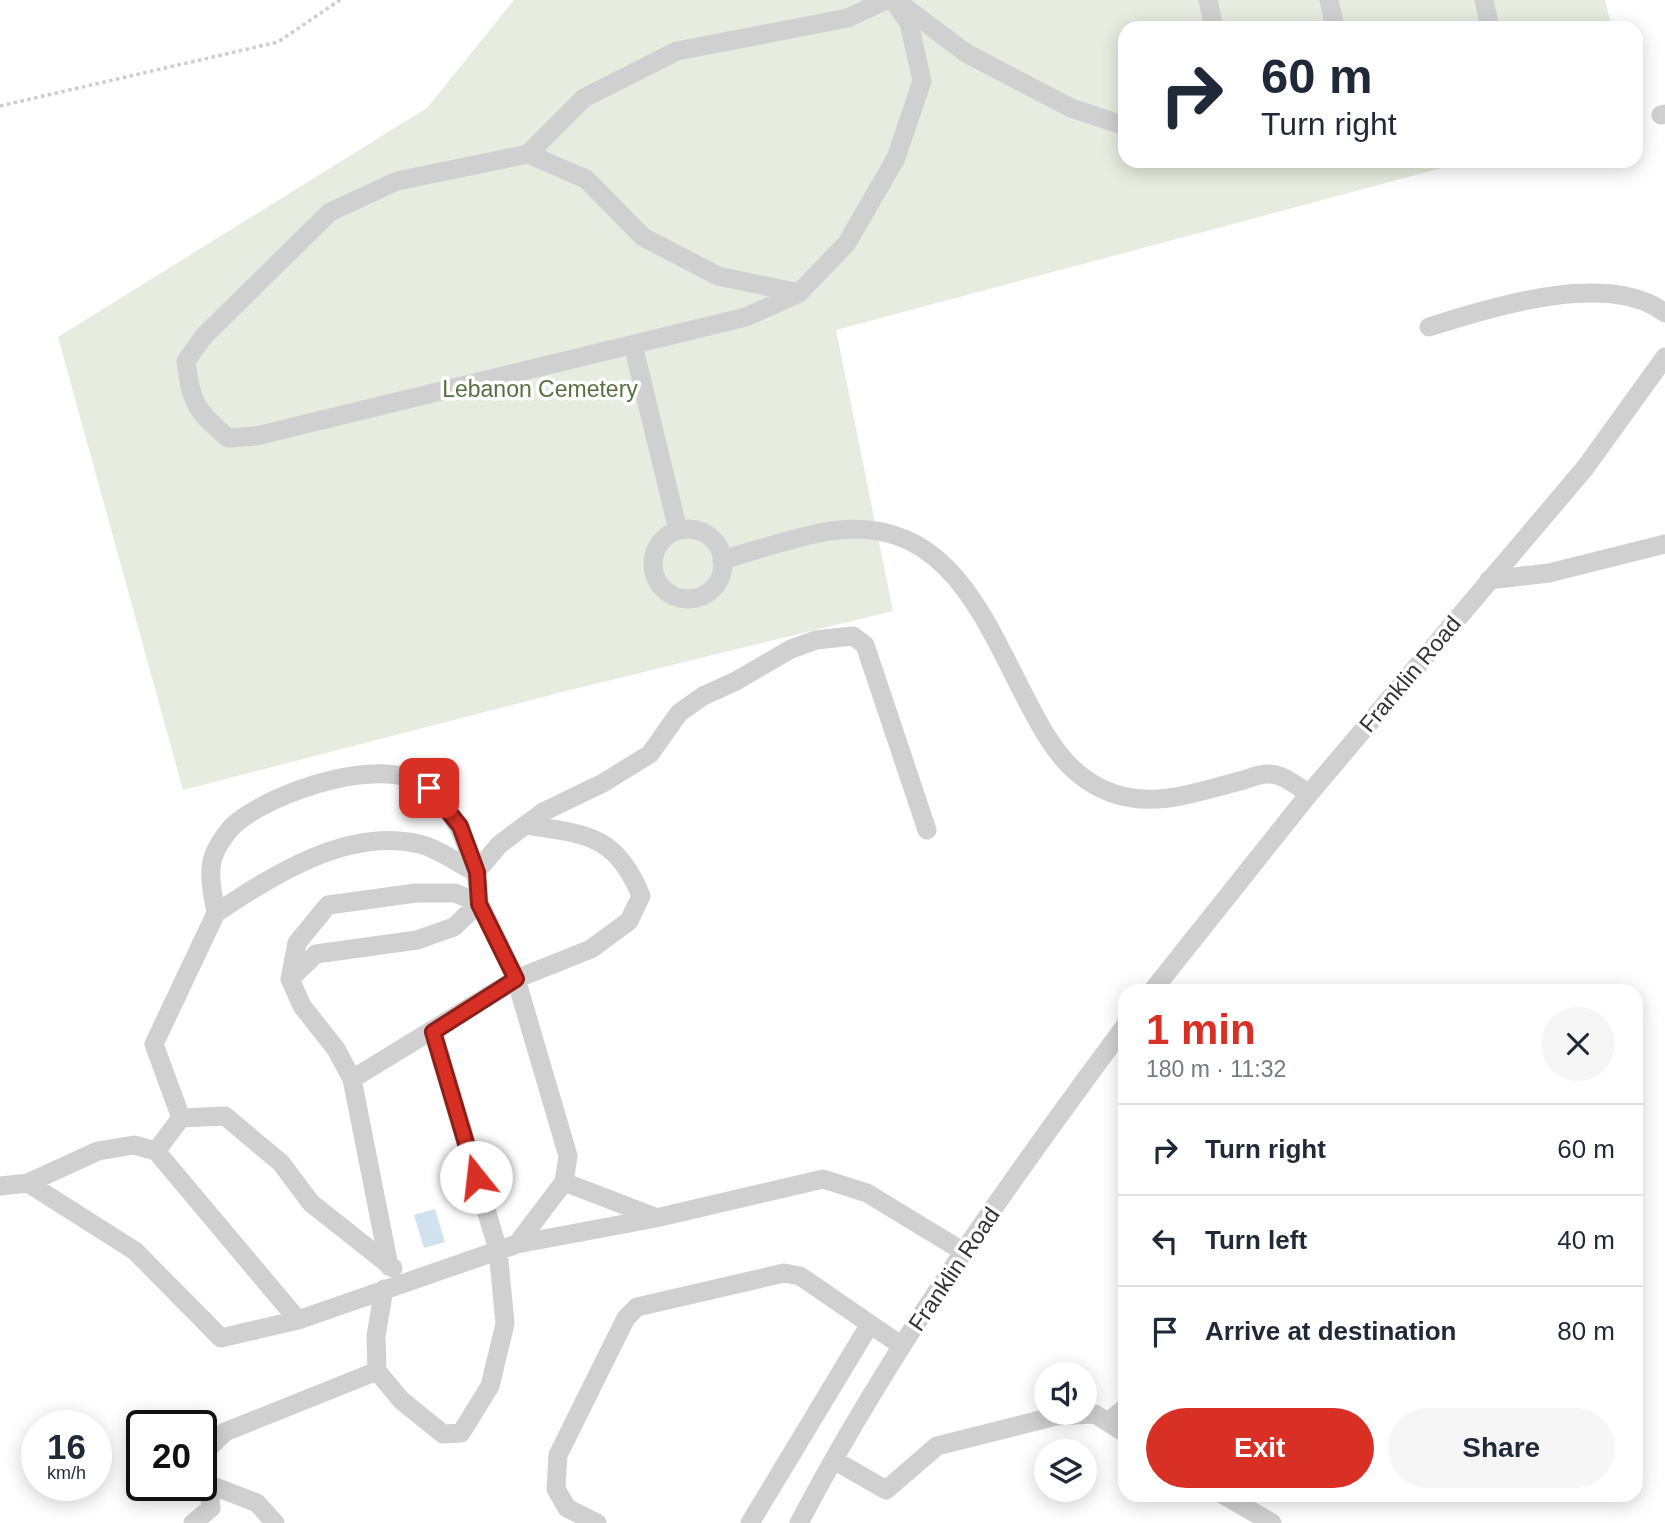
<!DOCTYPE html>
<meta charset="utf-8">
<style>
:root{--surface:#fff;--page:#f6f6f7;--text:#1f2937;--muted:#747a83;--line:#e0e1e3;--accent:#d93025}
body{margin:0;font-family:Helvetica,sans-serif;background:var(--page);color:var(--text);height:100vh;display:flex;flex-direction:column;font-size:26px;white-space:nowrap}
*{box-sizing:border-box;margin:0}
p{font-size:23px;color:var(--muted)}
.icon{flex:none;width:38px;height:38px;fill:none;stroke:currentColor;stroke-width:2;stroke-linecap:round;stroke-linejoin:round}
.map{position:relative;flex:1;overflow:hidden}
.panel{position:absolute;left:1118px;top:984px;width:525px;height:518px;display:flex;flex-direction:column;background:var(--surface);border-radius:21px;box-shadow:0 4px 18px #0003}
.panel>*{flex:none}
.hud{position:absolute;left:1118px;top:21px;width:525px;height:147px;border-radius:21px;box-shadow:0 4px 18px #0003;background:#fff;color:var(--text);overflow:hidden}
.fabs{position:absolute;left:1034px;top:1362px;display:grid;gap:14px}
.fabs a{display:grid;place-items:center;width:63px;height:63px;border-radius:50%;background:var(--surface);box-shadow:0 4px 18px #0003;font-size:35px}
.speed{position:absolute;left:21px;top:1410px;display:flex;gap:14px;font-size:35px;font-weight:700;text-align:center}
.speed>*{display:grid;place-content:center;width:91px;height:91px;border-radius:50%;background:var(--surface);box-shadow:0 4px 18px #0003;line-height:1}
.speed small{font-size:18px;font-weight:400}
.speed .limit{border:4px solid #111;border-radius:10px;background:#fff;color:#111}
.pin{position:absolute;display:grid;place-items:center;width:60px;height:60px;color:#fff;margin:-30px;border-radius:14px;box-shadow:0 4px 10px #0006}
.me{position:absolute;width:77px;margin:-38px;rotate:344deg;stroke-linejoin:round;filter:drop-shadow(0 0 5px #0008)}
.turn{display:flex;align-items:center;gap:24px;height:147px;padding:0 28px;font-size:32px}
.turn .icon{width:91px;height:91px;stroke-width:2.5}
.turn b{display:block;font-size:49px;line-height:60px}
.round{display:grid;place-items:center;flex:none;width:74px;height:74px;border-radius:37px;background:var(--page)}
.overview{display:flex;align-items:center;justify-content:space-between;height:119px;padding:0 28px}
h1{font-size:42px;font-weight:800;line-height:52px;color:var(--accent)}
.cta{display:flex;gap:14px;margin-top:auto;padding:14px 28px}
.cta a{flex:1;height:80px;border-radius:42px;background:var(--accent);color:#fff;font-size:28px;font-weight:800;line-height:80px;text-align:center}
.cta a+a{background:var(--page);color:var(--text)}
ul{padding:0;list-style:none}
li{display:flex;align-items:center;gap:21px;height:91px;padding:0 28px;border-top:2px solid var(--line)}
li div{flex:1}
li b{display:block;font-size:26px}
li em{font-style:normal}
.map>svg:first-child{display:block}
.green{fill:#e6ecdf}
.water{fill:#cfe2ee}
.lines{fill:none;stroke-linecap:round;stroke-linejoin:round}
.path{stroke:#cdcdcd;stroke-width:3.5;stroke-dasharray:3.5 3.5;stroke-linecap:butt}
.minor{stroke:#d0d0d0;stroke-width:19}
.route-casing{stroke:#8d1f18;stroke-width:18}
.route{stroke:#d93025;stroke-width:12}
.labels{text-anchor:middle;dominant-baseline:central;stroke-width:7;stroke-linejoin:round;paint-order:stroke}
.park-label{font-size:23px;fill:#56703f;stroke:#fff}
.street-label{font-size:23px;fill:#333;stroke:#fff}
</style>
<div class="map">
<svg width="1665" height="1523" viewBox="0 0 1665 1523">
<rect width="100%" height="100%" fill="#fff"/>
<path class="green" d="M514 0H1605L1612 28H1125V161H1468L836 330 893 611 566 691 183 790 58 337 427 108Z"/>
<path class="water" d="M435 1209 445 1242 424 1248 414 1215Z"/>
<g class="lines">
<path class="path" d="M0 106 278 42 340 0"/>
<path class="minor" d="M1208 0 1214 28
M1329 0 1335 28
M1484 0 1490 28
M902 5 966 53 1071 108 1125 126
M1661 115 1665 114
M528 154 584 98 677 51 848 18 886 0
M799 293 718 276 643 237 586 179 528 154 397 181 330 212 204 336 186 361C191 403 196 411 228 438L256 436 746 317 799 293 847 243 896 158 922 81 909 23 893 0
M1429 327C1491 307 1609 270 1665 313
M633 345 678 530
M653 564a35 35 0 1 1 70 0a35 35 0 1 1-70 0Z
M722 560C758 550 794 537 830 531 952 513 986 626 1033 712 1051 747 1073 779 1112 793 1154 808 1195 793 1236 782 1246 780 1257 774 1267 774 1282 773 1297 786 1309 794
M1489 580 1549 573 1665 544
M216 913C272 876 347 827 419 844 438 848 458 864 476 872
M290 979 316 954 417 940 454 927 479 903 476 872 500 844 543 812 603 783 650 754 679 713 703 696 736 681 791 649 816 640 853 636 865 645 927 830
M1153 990 1309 794 1585 468 1665 357
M357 1076 516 979 591 949 629 921 641 896C616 834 585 834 526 825
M181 1118 225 1116 281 1163 311 1203 393 1268
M156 1151 181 1118 154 1044 216 913C213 896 207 871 214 855 217 846 228 830 235 824 272 792 388 751 430 789 455 811 465 841 476 872
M564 1182 655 1217
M28 1183 98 1151 134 1145 156 1151 298 1320
M0 1186 28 1183 135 1251 221 1338 298 1320 517 1244 656 1218 823 1179 867 1193 964 1252
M389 1266 352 1079 336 1049 302 1006 290 979 297 943 328 905 416 893H455L479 903 516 979 568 1156 564 1182 517 1244
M384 1289 376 1336 377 1371 401 1400 443 1434 461 1433 490 1386 505 1324 498 1250 433 1032
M1108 1422 1125 1408
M834 1460 886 1490 937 1446 1056 1416 1095 1414 1125 1433
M1222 1494 1272 1523
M193 1523 211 1508 208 1484
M275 1523 257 1503 208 1484 204 1452 225 1432 377 1371
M597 1523 567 1508 556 1489 558 1455 626 1318 637 1307 784 1273 800 1276 902 1346
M750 1523 870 1324
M799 1523C891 1348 1007 1185 1125 1026"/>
</g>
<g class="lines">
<defs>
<path id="route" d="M429 788 460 826 477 872 479 904 516 979 433 1032 476 1177"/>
</defs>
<use href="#route" class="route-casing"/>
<use href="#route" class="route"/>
</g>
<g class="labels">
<g class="park-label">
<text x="540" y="389">Lebanon Cemetery</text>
</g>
<g class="street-label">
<text transform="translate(1410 674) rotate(-50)">Franklin Road</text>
<text transform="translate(954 1269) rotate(-56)">Franklin Road</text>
</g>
</g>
</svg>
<div class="fabs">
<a><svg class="icon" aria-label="sound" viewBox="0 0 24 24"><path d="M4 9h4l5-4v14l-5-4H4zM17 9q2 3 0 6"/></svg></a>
<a><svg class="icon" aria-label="layers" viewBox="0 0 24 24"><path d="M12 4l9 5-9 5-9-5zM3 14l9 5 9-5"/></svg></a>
</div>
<div class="speed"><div>16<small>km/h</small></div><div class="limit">20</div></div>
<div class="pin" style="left:429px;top:788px;background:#d93025"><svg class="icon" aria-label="arrive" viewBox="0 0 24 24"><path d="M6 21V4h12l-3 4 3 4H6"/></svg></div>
<svg class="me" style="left:476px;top:1177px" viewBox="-20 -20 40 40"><circle r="19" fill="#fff"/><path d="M0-13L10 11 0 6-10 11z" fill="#d93025"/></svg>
<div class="hud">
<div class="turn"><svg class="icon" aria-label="right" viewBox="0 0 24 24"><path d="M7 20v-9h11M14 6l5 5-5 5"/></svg><div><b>60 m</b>Turn right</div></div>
</div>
<section class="panel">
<div class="overview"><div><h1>1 min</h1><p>180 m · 11:32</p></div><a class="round"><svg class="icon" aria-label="close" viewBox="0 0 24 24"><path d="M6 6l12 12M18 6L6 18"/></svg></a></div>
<ul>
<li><svg class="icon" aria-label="right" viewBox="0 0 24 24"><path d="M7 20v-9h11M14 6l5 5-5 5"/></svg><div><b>Turn right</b></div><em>60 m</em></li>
<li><svg class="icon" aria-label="left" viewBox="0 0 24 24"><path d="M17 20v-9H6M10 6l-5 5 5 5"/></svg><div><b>Turn left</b></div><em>40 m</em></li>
<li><svg class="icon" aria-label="arrive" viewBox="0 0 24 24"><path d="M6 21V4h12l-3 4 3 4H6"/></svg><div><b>Arrive at destination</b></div><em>80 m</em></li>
</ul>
<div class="cta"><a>Exit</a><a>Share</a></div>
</section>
</div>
